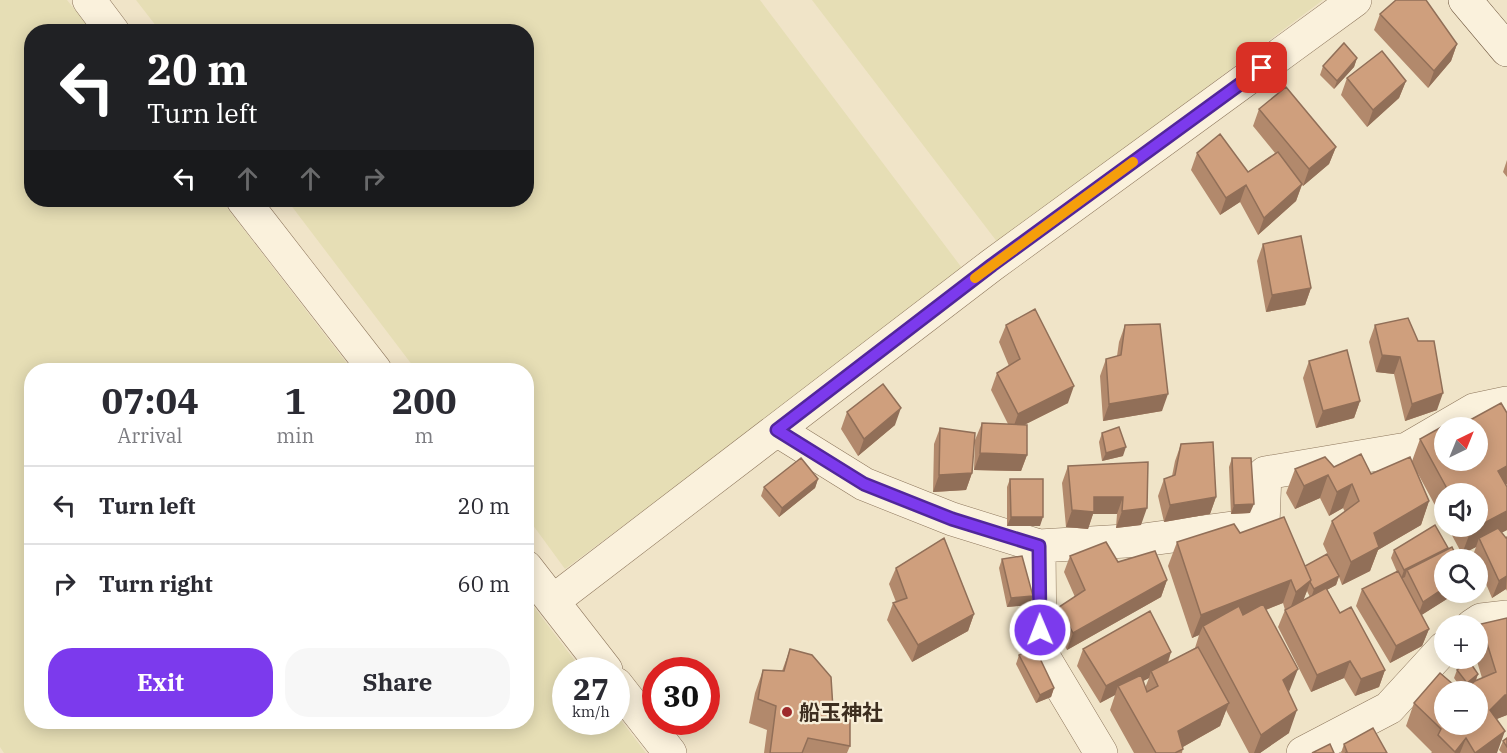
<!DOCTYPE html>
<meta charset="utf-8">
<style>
:root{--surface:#fff;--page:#f7f7f7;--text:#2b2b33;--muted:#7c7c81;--line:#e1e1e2;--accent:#7c3aed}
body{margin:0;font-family:"IBM Plex Serif","Noto Sans JP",serif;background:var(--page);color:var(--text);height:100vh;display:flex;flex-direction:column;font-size:22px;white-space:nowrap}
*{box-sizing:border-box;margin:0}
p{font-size:20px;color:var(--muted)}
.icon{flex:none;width:33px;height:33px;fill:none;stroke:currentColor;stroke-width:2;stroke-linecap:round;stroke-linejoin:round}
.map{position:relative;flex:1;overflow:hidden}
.side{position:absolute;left:24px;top:363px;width:510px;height:366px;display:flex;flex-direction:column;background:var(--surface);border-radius:24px;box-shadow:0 3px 15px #0003}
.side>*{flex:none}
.top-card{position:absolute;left:24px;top:24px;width:510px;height:183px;border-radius:24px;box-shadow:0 3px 15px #0003;background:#202124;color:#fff;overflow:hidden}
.needle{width:39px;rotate:43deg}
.fabs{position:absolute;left:1434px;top:417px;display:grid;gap:12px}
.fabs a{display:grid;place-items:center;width:54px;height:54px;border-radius:50%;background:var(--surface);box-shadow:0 3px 15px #0003;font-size:30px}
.speed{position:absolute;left:552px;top:657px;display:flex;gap:12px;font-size:30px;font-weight:700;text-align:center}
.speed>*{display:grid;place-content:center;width:78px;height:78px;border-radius:50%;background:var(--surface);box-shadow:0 3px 15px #0003;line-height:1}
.speed small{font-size:15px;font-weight:400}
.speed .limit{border:9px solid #d22;background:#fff;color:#111}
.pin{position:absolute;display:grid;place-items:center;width:51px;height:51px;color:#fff;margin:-26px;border-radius:12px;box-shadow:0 3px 9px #0006}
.me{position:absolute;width:66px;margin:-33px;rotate:359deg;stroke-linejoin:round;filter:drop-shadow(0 0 4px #0008)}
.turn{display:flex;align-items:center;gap:21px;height:126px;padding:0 24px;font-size:27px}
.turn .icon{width:78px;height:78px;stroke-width:2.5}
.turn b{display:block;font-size:42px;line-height:51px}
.lanes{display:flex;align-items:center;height:57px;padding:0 24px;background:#0003;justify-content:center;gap:30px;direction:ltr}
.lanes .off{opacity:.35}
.eta{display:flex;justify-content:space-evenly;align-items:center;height:102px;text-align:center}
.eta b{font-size:36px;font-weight:700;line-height:42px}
.cta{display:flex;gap:12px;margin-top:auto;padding:12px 24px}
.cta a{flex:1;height:69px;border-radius:24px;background:var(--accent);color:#fff;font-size:24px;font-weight:700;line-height:69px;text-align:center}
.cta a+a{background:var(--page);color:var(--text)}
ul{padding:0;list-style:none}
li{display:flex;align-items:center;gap:18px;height:78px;padding:0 24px;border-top:2px solid var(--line)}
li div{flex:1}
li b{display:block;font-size:22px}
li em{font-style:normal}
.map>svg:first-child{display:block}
.farmland{fill:#e6deb5}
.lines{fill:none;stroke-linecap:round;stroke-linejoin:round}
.street-casing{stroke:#8d765c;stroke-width:34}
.secondary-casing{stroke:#6f573f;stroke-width:34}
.street{stroke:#faf1dc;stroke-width:33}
.secondary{stroke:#faf1dc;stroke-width:33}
.wall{fill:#b2896c;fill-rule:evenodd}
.shaded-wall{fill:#916f58}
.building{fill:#cf9f7d;stroke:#916f58;stroke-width:1.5;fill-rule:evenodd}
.route-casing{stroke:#51269a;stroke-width:15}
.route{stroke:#7c3aed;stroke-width:10}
.slow{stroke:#f59e0b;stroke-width:10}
.poi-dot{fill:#9e2a2b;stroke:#f7eed8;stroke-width:2}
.labels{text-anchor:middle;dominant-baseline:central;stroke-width:4.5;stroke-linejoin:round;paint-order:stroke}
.poi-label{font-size:21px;font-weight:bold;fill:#3d2e20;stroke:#f7eed8;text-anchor:start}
</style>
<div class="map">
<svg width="1507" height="753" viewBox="0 0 1507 753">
<rect width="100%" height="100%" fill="#f0e4c8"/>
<path class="farmland" d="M0 0H67L92 31 32 32V200H221L352 370H32V722H526L527 598 582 670H566V722H616L617 715 646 753H4L0 747Z
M136 0H760L965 272 565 569 527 517 526 370H416L287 200H526V32L160 31Z
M812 0H1323L998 243Z"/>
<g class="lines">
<defs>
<path id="street" d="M89 0 113 32
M243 200 375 370
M777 430 864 484 952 519 1039 546 1143 540 1263 524 1265 473 1407 449 1474 410 1507 403
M1039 546 1040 651 1101 753
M526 567 606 670
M553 601 992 265 1355 0
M1472 626 1481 620 1507 617
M616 684 670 753
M1303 753 1389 708 1444 648"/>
<path id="secondary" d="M1465 0 1507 50"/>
</defs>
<use href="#street" class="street-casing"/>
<use href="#secondary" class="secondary-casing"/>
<use href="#street" class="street"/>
<use href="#secondary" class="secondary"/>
</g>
<path class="wall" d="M1380 14 1457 44 1451 61 1428 88 1374 30Z
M1357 58 1354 67 1334 89 1320 75 1323 66Z
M1347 78 1406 81 1399 98 1367 127 1341 95Z
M1259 109 1336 147 1329 164 1303 186 1302 185 1296 201 1258 235 1240 202 1220 215 1191 170 1197 153 1248 172 1275 153 1253 126Z
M1507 160V177L1503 172Z
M1263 244 1311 288 1305 305 1266 312 1257 261Z
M1006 325 1068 403 1024 425 1027 455 1021 471 974 470 975 440 982 423 1008 424 991 390 997 373 1009 366 999 342Z
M1125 325 1162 411 1103 421 1100 376 1106 359 1117 356 1119 342Z
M1375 325 1418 341 1437 410 1405 421 1394 374 1376 372 1369 342Z
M1309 361 1360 401 1354 418 1316 428 1303 378Z
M847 412 895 425 858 456 841 429Z
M1507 413V484L1506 485 1507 530 1501 533 1506 538 1507 537V591L1506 589 1492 598 1478 565V560H1475L1473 555 1476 547 1462 554 1447 526H1478V494H1444V522L1417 472 1429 501 1421 525 1378 550 1370 571 1342 585 1339 577 1336 585 1327 590 1340 613 1385 670 1379 687 1355 696 1344 678 1311 692 1278 627 1285 610 1283 603 1266 610 1289 693V733L1260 753H1249L1226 710 1220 726 1183 747 1182 753H1134L1110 710 1115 695 1100 703 1077 666 1083 649 1171 652 1168 663 1195 648 1199 635 1192 638 1168 566 1177 542 1240 533 1305 566 1329 557 1323 544 1332 521 1345 512 1343 508 1329 516 1320 498 1295 509 1286 493 1295 469 1334 467 1371 474 1412 461 1420 439 1461 425ZM1307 591 1310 597 1303 600ZM1149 678 1145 688 1143 681Z
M940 428 972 473 966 490 933 492 934 444Z
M1102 433 1123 456 1102 461 1099 442Z
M1181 444 1216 497 1210 514 1164 522 1158 496 1164 479 1172 476 1175 461Z
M1232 458 1250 513 1231 514 1229 467Z
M1148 462 1141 525 1116 528 1117 514H1093L1088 529 1066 527 1062 483 1068 466Z
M818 479 815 488 779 517 761 496 764 487Z
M1010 479 1040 526H1007V487Z
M1394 550 1444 592H1458L1421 615 1429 629 1422 646 1390 663 1356 606 1362 589 1397 572 1391 558Z
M1070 556 1118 562 1167 580 1161 597 1067 650 1053 624 1059 607 1075 597 1064 572Z
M1002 559 1033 596 1030 605 1007 607 999 568Z
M896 568 974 614 968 631 912 662 887 620 893 603 896 602 889 584Z
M1507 618V715L1496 719 1497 753H1431L1432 752 1406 726 1414 703 1444 724 1463 691 1454 678 1457 670 1478 674 1476 680 1482 678 1476 658H1478V634L1481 624Z
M790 649 833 709 850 746 847 753H764L767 730 749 723 755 693 763 670 782 671Z
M1019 655 1054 688 1051 697 1036 703 1016 664Z
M1507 738V753H1502L1499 750 1503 741Z
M1344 744 1387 753H1341Z"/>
<path class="shaded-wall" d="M1457 44 1451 61 1428 88 1434 71Z
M1357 58 1354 67 1334 89 1337 81Z
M1406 81 1399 98 1367 127 1373 110Z
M1336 147 1329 164 1303 186 1309 169Z
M1302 184 1296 201 1258 235 1264 218Z
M1246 185 1240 202 1220 215 1226 198Z
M1311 288 1305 305 1266 312 1272 295Z
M1382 355 1400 357 1394 374 1376 372Z
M1074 386 1068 403 1012 431 1018 414Z
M1443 393 1437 410 1405 421 1412 404Z
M1168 394 1162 411 1103 421 1109 404Z
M1360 401 1354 418 1316 428 1323 411Z
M901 408 895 425 858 456 864 439Z
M1126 447 1123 456 1102 461 1106 453Z
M980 453 1027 455 1021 471 974 470Z
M1507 466V484L1489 494 1498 471Z
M972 473 966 490 933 492 939 475Z
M1328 475 1320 498 1295 509 1304 486Z
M818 479 815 488 779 517 782 508Z
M1352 484 1343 508 1329 516 1337 492Z
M1094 497H1123L1117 514H1093L1088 529 1066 527 1072 510Z
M1216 497 1210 514 1164 522 1170 505Z
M1429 501 1421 525 1378 550 1370 571 1342 585 1351 562 1374 533Z
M1254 504 1250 513 1231 514 1234 505Z
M1147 508 1141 525 1116 528 1122 511Z
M1507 511V530L1481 543 1479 538 1476 547 1462 554 1471 530Z
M1011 517H1043L1040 526H1007Z
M1448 548 1407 570 1405 577 1401 579 1404 570Z
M1339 576 1336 585 1311 598 1314 589Z
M1507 576 1506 589 1492 598 1499 581Z
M1167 580 1161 597 1067 650 1073 633Z
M1291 580 1283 603 1206 633 1203 626 1199 635 1192 638 1201 615Z
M1311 580 1302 604 1288 615 1296 592Z
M1444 588V592H1458L1417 618 1423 602Z
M1033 596 1030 605 1007 607 1011 598Z
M974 614 968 631 912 662 918 645Z
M1429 629 1422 646 1390 663 1396 646Z
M1171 652 1165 669 1151 671 1149 678 1122 692 1118 686 1115 695 1100 703 1106 686Z
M1350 661 1344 678 1311 692 1317 675Z
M1298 669 1289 692 1283 680Z
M1385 670 1379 687 1355 696 1361 679Z
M1478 674 1475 682 1464 692 1467 683Z
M1054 688 1051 697 1036 703 1040 695Z
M1505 695H1507V715L1497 719 1490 710Z
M1229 703 1220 726 1172 753 1178 731Z
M1297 710 1289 733 1260 753H1254L1261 735Z
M1505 731 1497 753H1475Z
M1466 738 1460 753H1455V752Z"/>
<path class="building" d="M1396 0H1426L1457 44 1434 71 1380 14Z
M1344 43 1357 58 1337 81 1323 66Z
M1382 51 1406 81 1373 110 1347 78Z
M1286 87 1336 147 1309 169 1259 109Z
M1220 134 1248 172 1278 152 1302 184 1264 218 1246 185 1226 198 1197 153Z
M1301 236 1311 288 1272 295 1263 244Z
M1035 309 1074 386 1018 414 997 373 1020 359 1006 325Z
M1408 318 1418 341H1434L1443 393 1412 404 1400 357 1382 355 1375 325Z
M1160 324 1168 394 1109 404 1106 359 1121 355 1125 325Z
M1347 350 1360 401 1323 411 1309 361Z
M883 384 901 408 864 439 847 412Z
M1501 403 1507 413V466L1498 471 1507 487V511L1471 530 1469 526H1478V494H1450L1420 439 1454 420 1461 425ZM1444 428H1478V460H1444Z
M982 423 1027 425V455L980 453Z
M1119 427 1126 447 1106 453 1102 433Z
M940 428 975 433 972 473 939 475Z
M1213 442 1216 497 1170 505 1164 479 1175 475 1181 444Z
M1361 454 1371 474 1410 457 1429 501 1374 533 1379 547 1351 562 1332 521 1359 501 1352 484 1337 492 1328 475 1304 486 1295 469 1325 457 1334 467Z
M801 458 818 479 782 508 764 487Z
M1232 458H1251L1254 504 1234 505Z
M1148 462 1147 508 1122 511 1123 497H1094V512L1072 510 1068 466Z
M1010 479H1043V517H1011Z
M1284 517 1311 580 1296 592 1291 580 1201 615 1177 542 1234 524 1240 533Z
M1435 525 1448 548 1404 570 1394 550Z
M1498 528 1506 538 1507 537V576L1499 581 1479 538Z
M944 538 974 614 918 645 893 603 907 598 896 568Z
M1106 542 1118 562 1155 551 1167 580 1073 633 1059 607 1085 590 1070 556Z
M1452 547 1458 560H1444V588L1423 602 1407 570Z
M1327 554 1339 576 1314 589 1310 582 1311 580 1305 566Z
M1022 556 1033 596 1011 598 1002 559Z
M1398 571 1429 629 1396 646 1362 589Z
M1326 588 1340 613 1351 607 1385 670 1361 679 1350 661 1317 675 1285 610Z
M1263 604 1298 669 1283 680 1297 710 1261 735 1203 626 1239 606 1243 615Z
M1150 611 1171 652 1106 686 1083 649Z
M1507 618V695H1505L1490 710 1505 731 1475 753 1466 738 1455 752 1438 735 1441 729 1414 703 1440 673 1462 692H1444V724H1478V692H1462L1475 681 1496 672 1481 624Z
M1198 647 1229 703 1178 731 1183 749 1175 753H1156L1118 686 1141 675 1147 692 1158 686 1151 671Z
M1035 648 1054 688 1040 695 1019 655Z
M790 649 812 655 831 677 833 709 850 718V746L808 738 802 753H770L776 706 758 699 763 670 784 671Z
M1469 661 1478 674 1467 683 1457 670Z
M1373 728 1387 753H1345L1347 752 1344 744Z
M1507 738V747L1503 741Z
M1330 744 1334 753H1312Z"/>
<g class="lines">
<defs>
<path id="route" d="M1040 630 1039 546 952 519 864 484 777 430 992 265 1262 68"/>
</defs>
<use href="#route" class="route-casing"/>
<use href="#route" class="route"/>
<path class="slow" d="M975 278 1133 162"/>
</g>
<circle class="poi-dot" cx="787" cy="712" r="6"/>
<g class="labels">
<g class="poi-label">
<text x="799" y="712">船玉神社</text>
</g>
</g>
</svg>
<div class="fabs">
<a><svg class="needle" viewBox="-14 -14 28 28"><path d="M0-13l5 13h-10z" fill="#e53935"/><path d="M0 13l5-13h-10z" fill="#7c7c81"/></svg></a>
<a><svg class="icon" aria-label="sound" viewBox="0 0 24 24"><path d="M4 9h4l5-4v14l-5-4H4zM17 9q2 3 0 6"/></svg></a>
<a><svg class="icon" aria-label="search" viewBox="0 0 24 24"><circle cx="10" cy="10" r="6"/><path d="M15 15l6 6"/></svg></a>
<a>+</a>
<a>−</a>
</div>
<div class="speed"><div>27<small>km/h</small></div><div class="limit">30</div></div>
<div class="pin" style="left:1262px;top:68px;background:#d93025"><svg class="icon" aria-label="arrive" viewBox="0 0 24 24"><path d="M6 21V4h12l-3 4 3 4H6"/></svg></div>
<svg class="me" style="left:1040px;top:630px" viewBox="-20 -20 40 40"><circle r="17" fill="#7c3aed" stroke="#fff" stroke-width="3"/><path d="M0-11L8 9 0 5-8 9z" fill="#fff"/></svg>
<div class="top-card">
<div class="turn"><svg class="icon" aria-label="left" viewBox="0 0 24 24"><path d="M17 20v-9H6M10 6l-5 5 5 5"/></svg><div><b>20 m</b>Turn left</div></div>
<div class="lanes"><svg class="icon" aria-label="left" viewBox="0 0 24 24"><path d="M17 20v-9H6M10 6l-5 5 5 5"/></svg><svg class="icon off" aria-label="ahead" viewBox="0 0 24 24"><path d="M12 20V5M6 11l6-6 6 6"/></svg><svg class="icon off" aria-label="ahead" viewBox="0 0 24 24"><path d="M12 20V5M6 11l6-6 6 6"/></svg><svg class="icon off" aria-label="right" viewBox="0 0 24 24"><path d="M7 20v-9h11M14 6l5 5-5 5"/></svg></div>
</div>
<section class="side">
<div class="eta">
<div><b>07:04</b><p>Arrival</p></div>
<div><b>1</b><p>min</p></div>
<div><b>200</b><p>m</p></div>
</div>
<ul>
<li><svg class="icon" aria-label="left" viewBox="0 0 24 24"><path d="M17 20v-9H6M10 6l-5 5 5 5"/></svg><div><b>Turn left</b></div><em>20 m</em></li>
<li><svg class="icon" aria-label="right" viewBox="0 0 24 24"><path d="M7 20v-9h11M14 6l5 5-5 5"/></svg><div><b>Turn right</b></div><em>60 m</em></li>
</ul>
<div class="cta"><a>Exit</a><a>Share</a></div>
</section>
</div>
